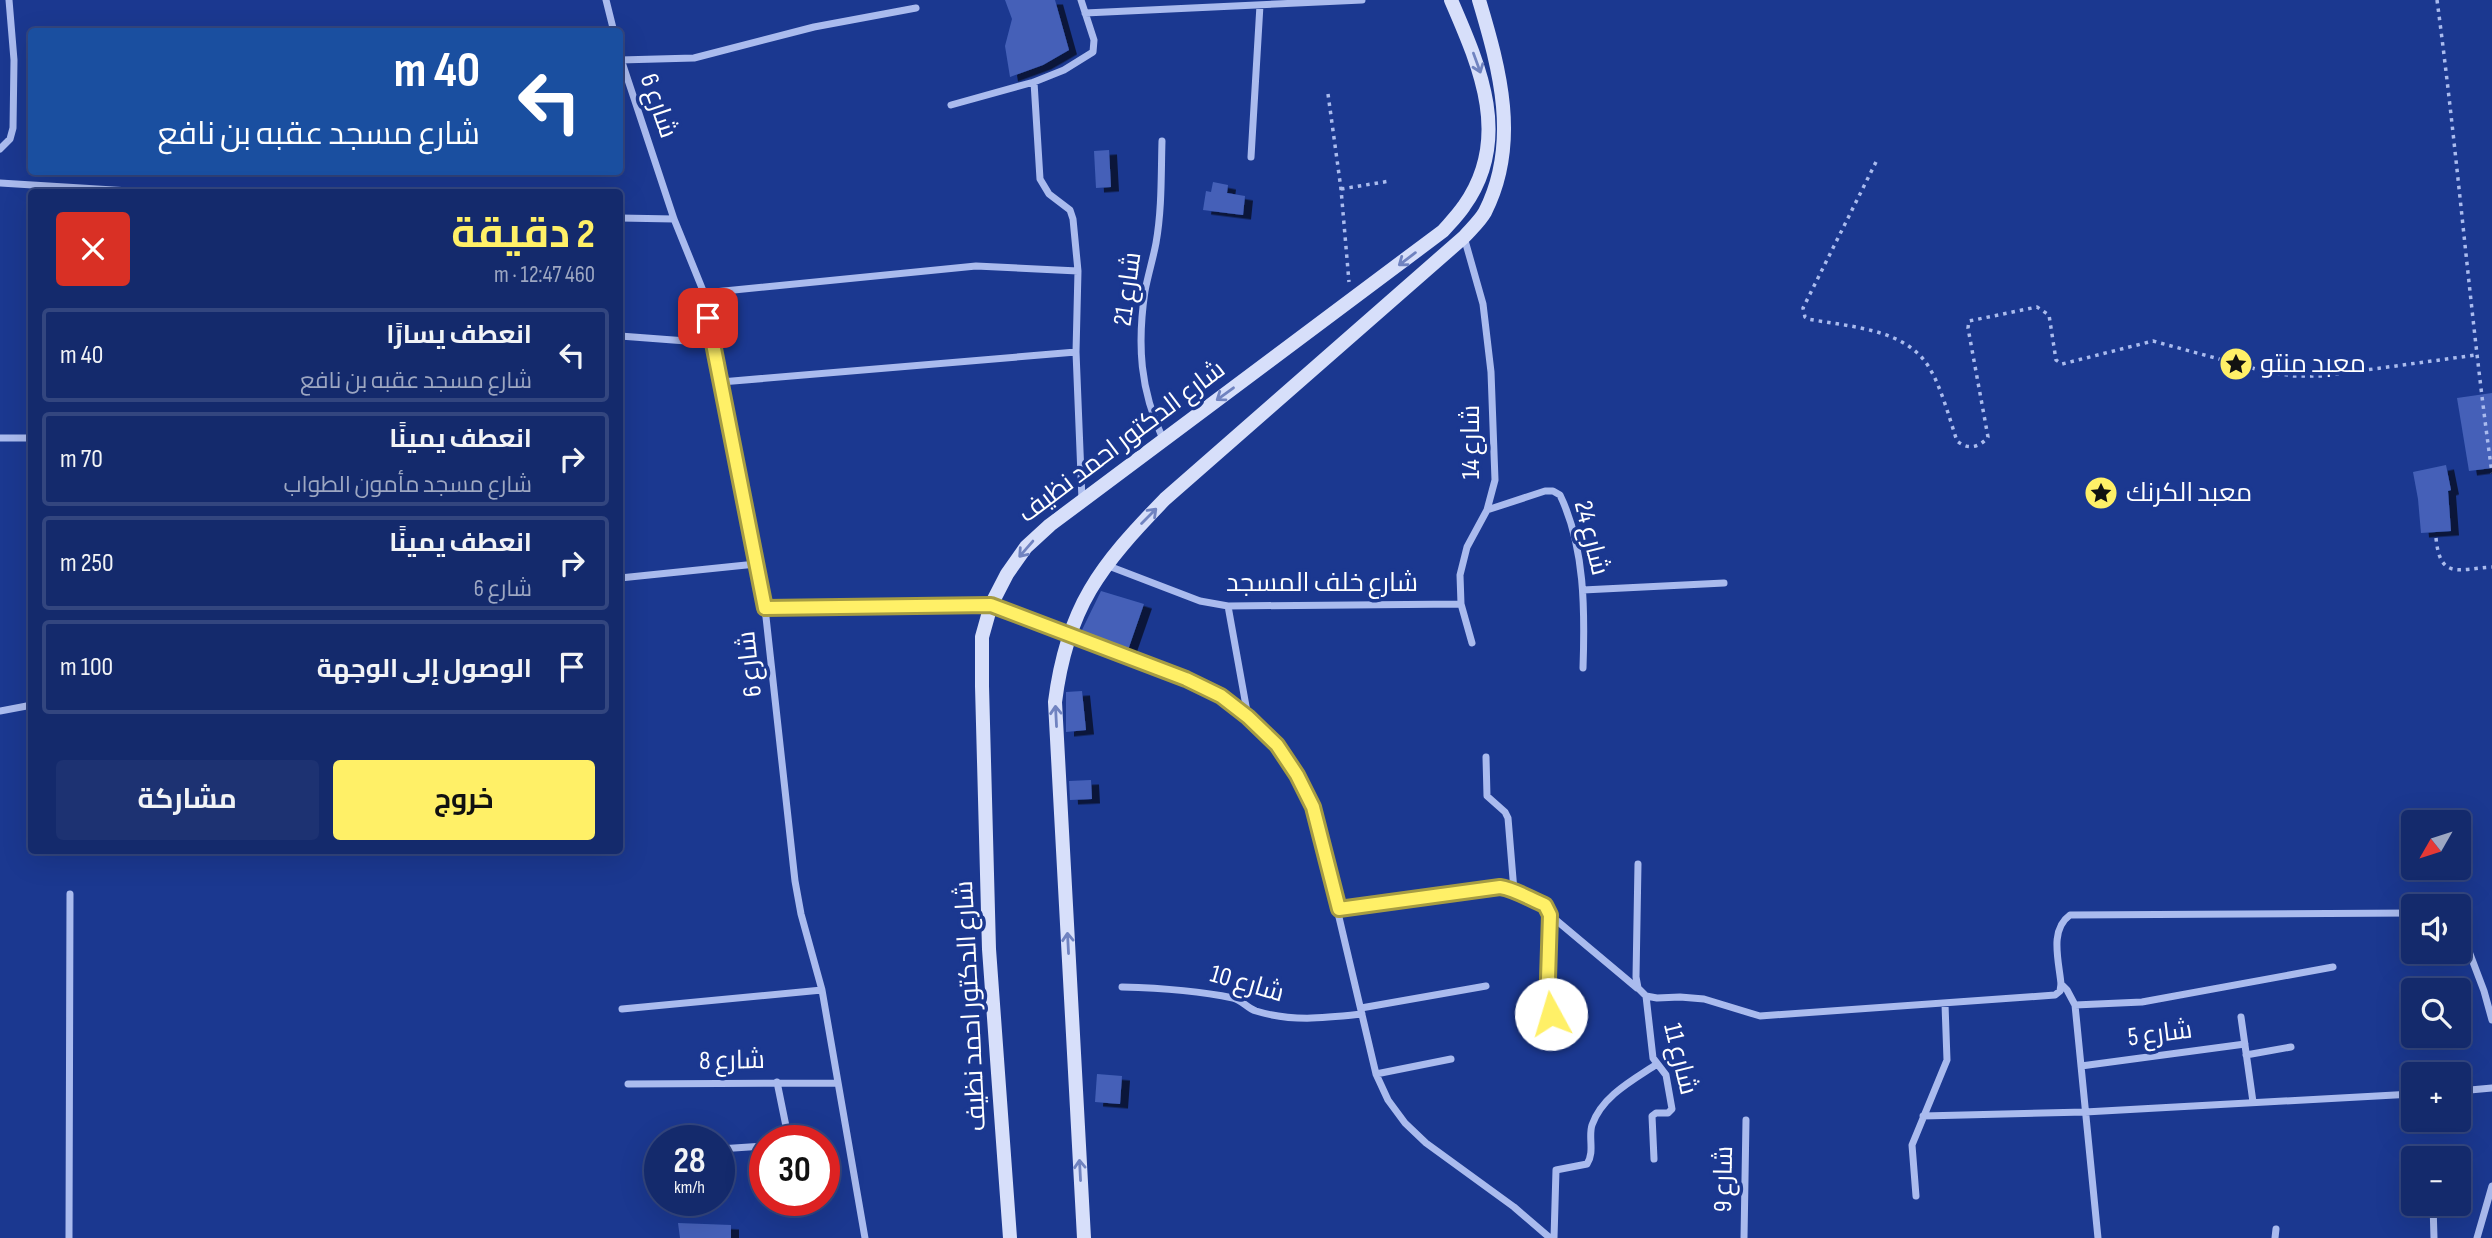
<!DOCTYPE html>
<html lang="ar">
<meta charset="utf-8">
<style>
:root{--surface:#142a6c;--page:#1d3272;--text:#f1f3f6;--muted:#9da7c2;--line:#33467f;--accent:#fff067}
body{margin:0;font-family:"Sofia Sans Condensed",Cairo,sans-serif;background:var(--page);color:var(--text);direction:rtl;height:100vh;display:flex;flex-direction:column;font-size:26px;white-space:nowrap}
*{box-sizing:border-box;margin:0}
p{font-size:23px;color:var(--muted)}
.icon{flex:none;width:38px;height:38px;fill:none;stroke:currentColor;stroke-width:2;stroke-linecap:round;stroke-linejoin:round}
.map{position:relative;flex:1;overflow:hidden;direction:ltr}
.sheet{position:absolute;left:28px;top:189px;width:595px;height:665px;display:flex;flex-direction:column;background:var(--surface);border-radius:7px;box-shadow:0 7px 28px #0002,0 0 0 2px var(--line);direction:rtl}
.sheet>*{flex:none}
.top-card{position:absolute;left:28px;top:28px;width:595px;height:147px;border-radius:7px;box-shadow:0 7px 28px #0002,0 0 0 2px var(--line);direction:rtl;background:#1a4fa0;color:#fff;overflow:hidden}
.needle{width:46px;rotate:231deg}
.buttons{position:absolute;left:2401px;top:810px;display:grid;gap:14px}
.buttons a{display:grid;place-items:center;width:70px;height:70px;border-radius:7px;background:var(--surface);box-shadow:0 7px 28px #0002,0 0 0 2px var(--line);font-size:35px}
.speed{position:absolute;left:644px;top:1125px;display:flex;gap:14px;font-size:35px;font-weight:700;text-align:center}
.speed>*{display:grid;place-content:center;width:91px;height:91px;border-radius:50%;background:var(--surface);box-shadow:0 7px 28px #0002,0 0 0 2px var(--line);line-height:1}
.speed small{font-size:18px;font-weight:400}
.speed .limit{border:10px solid #d22;background:#fff;color:#111}
.pin{position:absolute;display:grid;place-items:center;width:60px;height:60px;color:#fff;margin:-30px;border-radius:14px;box-shadow:0 4px 10px #0006}
.me{position:absolute;width:77px;margin:-38px;rotate:354deg;stroke-linejoin:round;filter:drop-shadow(0 0 5px #0008)}
.turn{display:flex;align-items:center;gap:24px;height:147px;padding:0 28px;font-size:32px}
.turn .icon{width:91px;height:91px;stroke-width:2.5}
.turn b{display:block;font-size:49px;line-height:60px}
.round{display:grid;place-items:center;flex:none;width:74px;height:74px;border-radius:7px;background:var(--page)}
.headline{display:flex;align-items:center;justify-content:space-between;height:119px;padding:0 28px}
h1{font-size:42px;font-weight:700;line-height:52px;color:var(--accent)}
.action{display:flex;gap:14px;margin-top:auto;padding:14px 28px}
.action a{flex:1;height:80px;border-radius:7px;background:var(--accent);color:#111;font-size:28px;font-weight:700;line-height:80px;text-align:center}
.action a+a{background:var(--page);color:var(--text)}
ul{padding:0;list-style:none}
li{display:flex;align-items:center;gap:21px;height:94px;margin:0 14px 10px;padding:0 14px;border:4px solid var(--line);border-radius:7px}
li div{flex:1}
li b{display:block;font-size:26px}
li em{font-style:normal}
.map>svg:first-child{display:block}
.building{fill:#4461b8;filter:url(#shadow)}
.lines{fill:none;stroke-linecap:round;stroke-linejoin:round}
.path{stroke:#abe;stroke-width:3.5;stroke-dasharray:3.5 5;stroke-linecap:butt}
.minor{stroke:#abe;stroke-width:7}
.secondary{stroke:#d7dffa;stroke-width:14}
.oneway{stroke:#7083c0}
.route-casing{stroke:#a69c43;stroke-width:18}
.route{stroke:#fff067;stroke-width:12}
.labels{text-anchor:middle;dominant-baseline:central;stroke-width:7;stroke-linejoin:round;paint-order:stroke}
.street-label{font-size:26px;fill:#fff;stroke:#1b3890}
.poi-label{font-size:26px;fill:#fff;stroke:#1b3890;text-anchor:start}
</style>
<div class="map">
<svg width="2492" height="1238" viewBox="0 0 2492 1238">
<defs>
<filter id="shadow"><feDropShadow dx="8" dy="4.5" stdDeviation="0" flood-color="#0009"/></filter>
</defs>
<rect width="100%" height="100%" fill="#1b3890"/>
<path class="building" d="M1005 0H1055L1069 50 1043 65 1010 77 1005 46 1012 19Z
M1109 150 1111 187 1096 188 1094 151Z
M1213 182 1228 185 1227 193 1245 196 1243 215 1203 210 1206 191 1211 192Z
M2492 393V468L2469 471 2457 398Z
M2446 465 2451 490 2448 491 2451 531 2421 533 2418 499 2413 472Z
M1101 591 1144 604 1128 650 1081 632Z
M1082 691 1086 730 1066 732V692Z
M1091 780 1092 799 1070 800 1069 781Z
M1097 1074 1122 1076 1120 1104 1095 1102Z
M678 1223 731 1225V1238H680Z"/>
<g class="lines">
<path class="path" d="M2437 0C2458 157 2470 316 2492 473
M1328 94 1341 189 1349 282
M1876 162 1803 308 1805 317 1808 319C1849 327 1907 328 1930 369 1941 387 1950 420 1957 441 1968 450 1979 448 1988 437L1968 328 1969 321 2037 307 2049 315 2056 360 2062 364 2153 341 2263 371 2294 376H2322L2476 355
M1341 189 1390 181
M2436 538C2440 580 2458 569 2492 567"/>
<path class="minor" d="M606 0 614 32
M1085 13 1362 0
M620 56 674 219 704 293 765 608 795 881 801 914 822 990 865 1238
M620 60 694 58 814 27 916 8
M1034 82 1040 179 1049 194 1070 210 1073 219 1078 271 1076 352 1082 500
M951 105 1034 82 1064 70 1093 52 1094 40 1081 0
M1162 141C1161 175 1162 209 1156 243 1153 259 1148 275 1145 291 1137 345 1140 390 1163 439
M0 149 10 139 13 128 14 60 9 0
M1251 157 1260 5
M0 183 146 192
M620 218 674 219
M1464 237 1483 304 1491 372 1495 480 1487 510 1467 547 1460 575 1461 604 1472 643
M704 293 976 266 1078 271
M620 336 713 343
M721 382 1076 352
M0 438H32
M1487 510 1545 491H1553L1560 495C1585 547 1585 611 1583 668
M1106 565 1200 601 1228 606 1461 604
M620 578 756 564
M1583 590 1724 583
M1228 606 1248 717
M765 608 991 605 1186 679 1221 696 1248 717 1277 745 1313 807 1376 1074 1388 1100 1405 1123 1426 1143 1514 1207 1550 1238
M0 711 32 705
M1486 757 1487 796 1505 812 1508 818 1514 891
M1638 864 1636 977 1638 988 1646 996 1657 998 1680 997 1704 999 1760 1016 2055 995 2060 991 2061 984C2059 961 2049 930 2070 915L2413 913
M1339 909 1500 887C1515 890 1530 899 1545 905L1550 915 1548 979 1551 1014
M1550 915 1637 988
M2459 925 2484 991 2492 1020
M2061 984 2067 990 2075 1005 2098 1238
M1122 987C1160 988 1195 990 1233 998 1242 1000 1247 1008 1256 1011 1292 1022 1325 1018 1362 1014
M1646 996 1653 1058 1666 1075 1672 1109 1668 1113H1656L1652 1116 1654 1159
M2075 1005 2142 1002 2333 967
M1361 1008 1486 986
M622 1009 822 990
M2241 1017 2253 1102
M2246 1055 2291 1047
M2081 1066 2245 1044
M1376 1074 1451 1059
M777 1082 788 1136 787 1141
M628 1084 837 1083
M2459 1091 2492 1088
M1923 1116 2085 1112 2413 1094
M719 1149 765 1146
M2431 1154V1158
M1916 1196 1912 1145 1947 1060 1945 1004
M2433 1204 2434 1238
M69 1238 70 894
M1554 1238 1556 1170 1587 1164C1595 1152 1588 1137 1592 1125 1602 1096 1633 1080 1657 1064
M1744 1238 1746 1120
M2275 1238 2276 1229
M2477 1238 2492 1186"/>
<path class="secondary" d="M1010 1238 989 949 982 686V637L991 605 1007 574 1026 547 1050 525 1443 231C1450 223 1458 215 1464 206 1512 139 1480 67 1451 0
M1084 1238 1055 702C1067 607 1100 566 1165 499L1464 237C1471 229 1480 221 1485 212 1520 143 1500 70 1479 0"/>
</g>
<defs><path id="oneway-shaft" d="M-6 0H5M1.5-3L5.5 0L1.5 3" fill="none" stroke-width="1.6" stroke-linecap="round" stroke-linejoin="round" transform="scale(1.75)"/></defs>
<g class="oneway">
<use href="#oneway-shaft" transform="translate(1477 63) rotate(70)"/>
<use href="#oneway-shaft" transform="translate(1407 259) rotate(143)"/>
<use href="#oneway-shaft" transform="translate(1225 394) rotate(144)"/>
<use href="#oneway-shaft" transform="translate(1149 516) rotate(-45)"/>
<use href="#oneway-shaft" transform="translate(1026 549) rotate(131)"/>
<use href="#oneway-shaft" transform="translate(1056 716) rotate(-93)"/>
<use href="#oneway-shaft" transform="translate(1068 943) rotate(-93)"/>
<use href="#oneway-shaft" transform="translate(1080 1170) rotate(-93)"/>
</g>
<g class="lines">
<defs>
<path id="route" d="M708 318 765 608 991 605 1186 679 1221 696 1248 717 1277 745 1297 775 1313 807 1339 909 1500 887C1515 889 1530 899 1545 905L1550 915 1548 979 1551 1014"/>
</defs>
<use href="#route" class="route-casing"/>
<use href="#route" class="route"/>
</g>
<defs>
<symbol id="sight-disc" viewBox="-11 -11 22 22"><circle r="9.5" fill="#fff067" stroke="#1b3890"/><path d="M0-6L1.8-2.2L6-1.7L2.9 1.2L3.7 5.4L0 3.3L-3.7 5.4L-2.9 1.2L-6-1.7L-1.8-2.2Z" fill="#111"/></symbol>
</defs>
<g fill-rule="evenodd">
<use href="#sight-disc" x="2217" y="345" width="38" height="38"/>
<use href="#sight-disc" x="2082" y="474" width="38" height="38"/>
</g>
<g class="labels">
<g class="street-label">
<text transform="translate(658 106) rotate(71)">شارع 6</text>
<text transform="translate(1128 289) rotate(-82)">شارع 21</text>
<text transform="translate(1122 442) rotate(-37)">شارع الدكتور احمد نظيف</text>
<text transform="translate(1471 442) rotate(-90)">شارع 14</text>
<text transform="translate(1591 538) rotate(76)">شارع 24</text>
<text x="1322" y="583">شارع خلف المسجد</text>
<text transform="translate(750 664) rotate(-96)">شارع 6</text>
<text transform="translate(1247 984) rotate(16)">شارع 10</text>
<text transform="translate(971 1006) rotate(-93)">شارع الدكتور احمد نظيف</text>
<text transform="translate(2160 1034) rotate(-7)">شارع 5</text>
<text transform="translate(1680 1059) rotate(76)">شارع 11</text>
<text transform="translate(732 1061) rotate(-1)">شارع 8</text>
<text transform="translate(1724 1179) rotate(-89)">شارع 9</text>
</g>
<g class="poi-label">
<text x="2260" y="364">معبد منتو</text>
<text x="2126" y="493">معبد الكرنك</text>
</g>
</g>
</svg>
<div class="buttons">
<a><svg class="needle" viewBox="-14 -14 28 28"><path d="M0-13l5 13h-10z" fill="#e53935"/><path d="M0 13l5-13h-10z" fill="#9da7c2"/></svg></a>
<a><svg class="icon" aria-label="sound" viewBox="0 0 24 24"><path d="M4 9h4l5-4v14l-5-4H4zM17 9q2 3 0 6"/></svg></a>
<a><svg class="icon" aria-label="search" viewBox="0 0 24 24"><circle cx="10" cy="10" r="6"/><path d="M15 15l6 6"/></svg></a>
<a>+</a>
<a>−</a>
</div>
<div class="speed"><div>28<small>km/h</small></div><div class="limit">30</div></div>
<div class="pin" style="left:708px;top:318px;background:#d93025"><svg class="icon" aria-label="arrive" viewBox="0 0 24 24"><path d="M6 21V4h12l-3 4 3 4H6"/></svg></div>
<svg class="me" style="left:1551px;top:1014px" viewBox="-20 -20 40 40"><circle r="19" fill="#fff"/><path d="M0-13L10 11 0 6-10 11z" fill="#fff067"/></svg>
<div class="top-card">
<div class="turn"><svg class="icon" aria-label="left" viewBox="0 0 24 24"><path d="M17 20v-9H6M10 6l-5 5 5 5"/></svg><div><b>40 m</b>شارع مسجد عقبه بن نافع</div></div>
</div>
<section class="sheet">
<div class="headline"><div><h1>2 دقيقة</h1><p>460 m · 12:47</p></div><a class="round" style="background:#d93025;color:#fff"><svg class="icon" aria-label="close" viewBox="0 0 24 24"><path d="M6 6l12 12M18 6L6 18"/></svg></a></div>
<ul>
<li><svg class="icon" aria-label="left" viewBox="0 0 24 24"><path d="M17 20v-9H6M10 6l-5 5 5 5"/></svg><div><b>انعطف يسارًا</b><p>شارع مسجد عقبه بن نافع</p></div><em>40 m</em></li>
<li><svg class="icon" aria-label="right" viewBox="0 0 24 24"><path d="M7 20v-9h11M14 6l5 5-5 5"/></svg><div><b>انعطف يمينًا</b><p>شارع مسجد مأمون الطواب</p></div><em>70 m</em></li>
<li><svg class="icon" aria-label="right" viewBox="0 0 24 24"><path d="M7 20v-9h11M14 6l5 5-5 5"/></svg><div><b>انعطف يمينًا</b><p>شارع 6</p></div><em>250 m</em></li>
<li><svg class="icon" aria-label="arrive" viewBox="0 0 24 24"><path d="M6 21V4h12l-3 4 3 4H6"/></svg><div><b>الوصول إلى الوجهة</b></div><em>100 m</em></li>
</ul>
<div class="action"><a>خروج</a><a>مشاركة</a></div>
</section>
</div>
